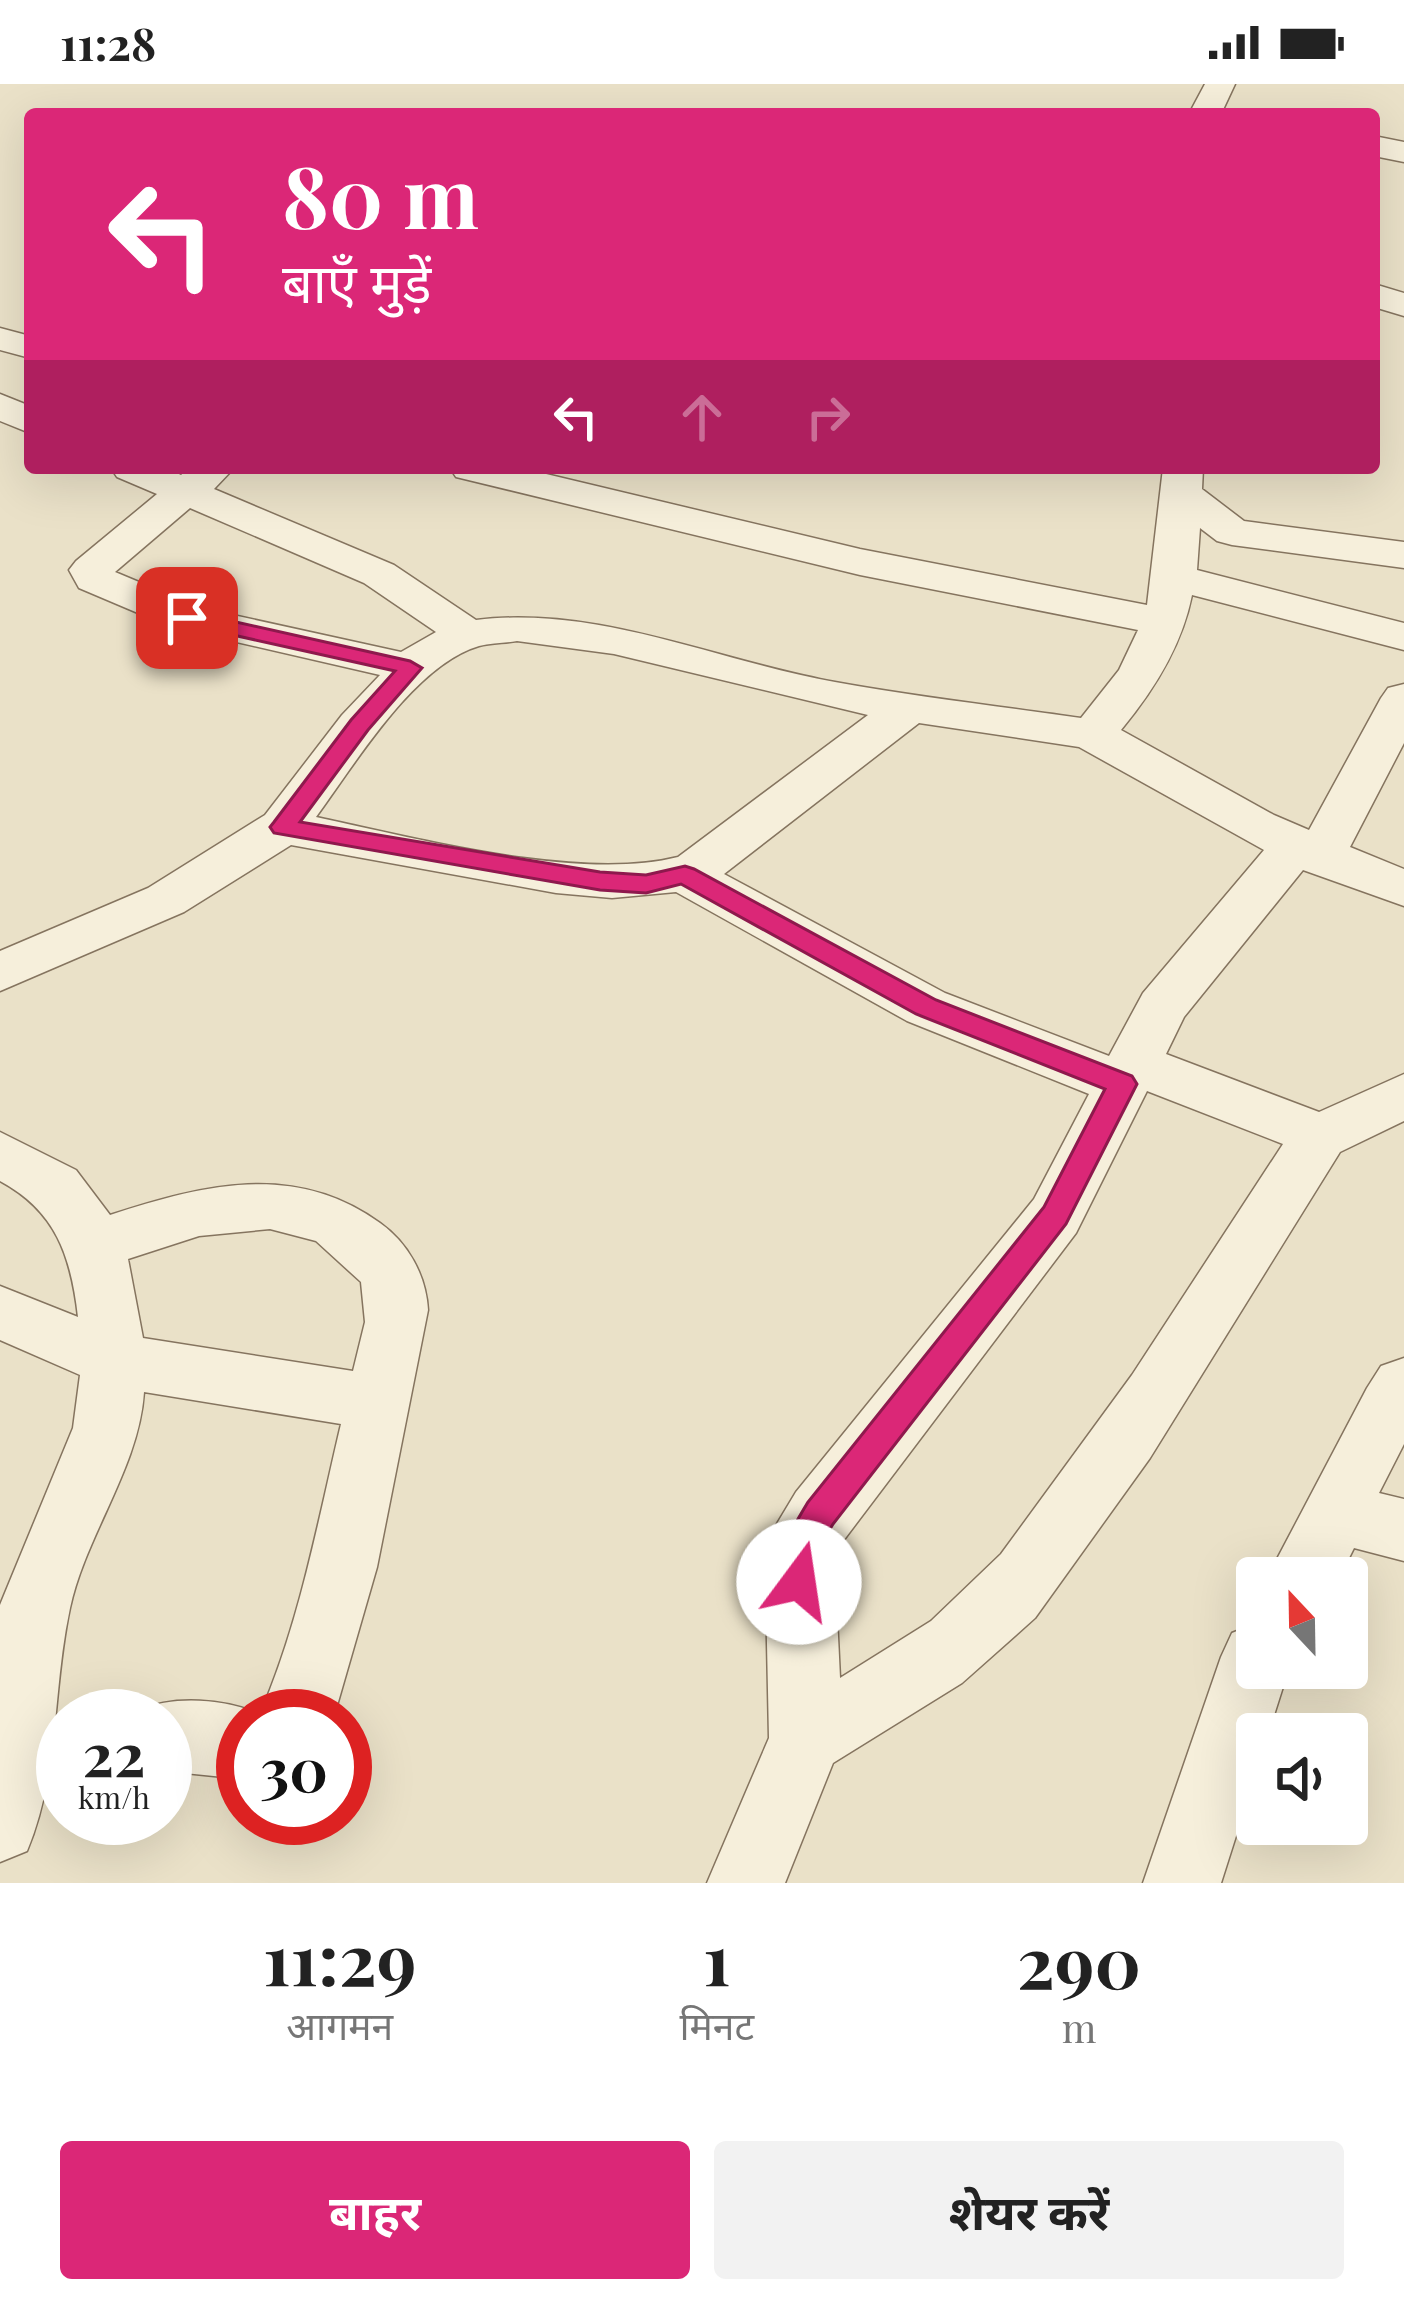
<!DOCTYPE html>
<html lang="hi">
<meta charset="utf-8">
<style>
:root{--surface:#fff;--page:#f2f2f2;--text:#222;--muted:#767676;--accent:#db2777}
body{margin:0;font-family:"Playfair Display","Noto Sans Devanagari",serif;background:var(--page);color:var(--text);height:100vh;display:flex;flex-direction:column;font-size:45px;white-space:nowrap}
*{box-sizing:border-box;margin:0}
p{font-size:39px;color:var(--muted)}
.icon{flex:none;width:66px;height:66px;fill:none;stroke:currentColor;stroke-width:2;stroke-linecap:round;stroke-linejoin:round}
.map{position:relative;height:1799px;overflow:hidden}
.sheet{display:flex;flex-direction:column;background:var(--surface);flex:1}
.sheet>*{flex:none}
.guide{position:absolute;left:24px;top:24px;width:1356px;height:366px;border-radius:12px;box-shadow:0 12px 48px #0002;background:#db2777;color:#fff;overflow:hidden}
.needle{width:78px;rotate:338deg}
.buttons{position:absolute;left:1236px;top:1473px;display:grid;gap:24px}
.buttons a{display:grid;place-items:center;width:132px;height:132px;border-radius:12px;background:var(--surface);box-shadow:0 12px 48px #0002;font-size:60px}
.speed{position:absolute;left:36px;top:1605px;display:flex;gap:24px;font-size:60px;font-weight:700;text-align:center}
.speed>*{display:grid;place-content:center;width:156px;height:156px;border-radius:50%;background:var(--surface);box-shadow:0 12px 48px #0002;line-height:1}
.speed small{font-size:30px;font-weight:400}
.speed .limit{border:18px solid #d22;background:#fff;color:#111}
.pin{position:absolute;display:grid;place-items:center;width:102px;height:102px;color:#fff;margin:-51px;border-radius:24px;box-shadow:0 6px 18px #0006}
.me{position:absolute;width:132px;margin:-66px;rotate:14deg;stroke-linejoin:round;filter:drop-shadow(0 0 9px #0008)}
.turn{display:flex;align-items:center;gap:42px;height:252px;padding:0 60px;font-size:54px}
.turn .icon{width:156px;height:156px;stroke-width:2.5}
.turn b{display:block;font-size:84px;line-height:102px}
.lanes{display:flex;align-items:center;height:114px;padding:0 60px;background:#0003;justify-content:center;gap:60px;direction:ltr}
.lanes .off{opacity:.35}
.eta{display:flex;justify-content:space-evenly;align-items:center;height:204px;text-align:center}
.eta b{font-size:72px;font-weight:700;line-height:84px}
.primary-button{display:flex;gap:24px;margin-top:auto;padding:24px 60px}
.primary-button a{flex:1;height:138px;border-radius:12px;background:var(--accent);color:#fff;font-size:48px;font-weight:700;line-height:138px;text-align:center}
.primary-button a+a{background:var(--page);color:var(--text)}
.status{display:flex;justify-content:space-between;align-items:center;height:84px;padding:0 60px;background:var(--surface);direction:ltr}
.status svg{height:33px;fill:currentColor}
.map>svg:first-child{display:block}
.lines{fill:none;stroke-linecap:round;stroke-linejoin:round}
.street-casing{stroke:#85745f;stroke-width:3}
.street{fill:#f6efdb;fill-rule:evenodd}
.route{fill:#db2777;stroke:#8e194d;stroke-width:3}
</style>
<div class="status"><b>11:28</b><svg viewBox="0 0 49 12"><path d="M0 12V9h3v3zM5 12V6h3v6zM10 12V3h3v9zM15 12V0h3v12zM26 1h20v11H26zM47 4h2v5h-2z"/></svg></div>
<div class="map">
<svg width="1404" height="1799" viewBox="0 0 1404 1799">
<rect width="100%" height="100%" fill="#eae1c8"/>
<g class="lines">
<defs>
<path id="street" d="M1205 0H1235L1221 30H1189Z
M1374 52 1404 58V78L1374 72Z
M1374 200 1404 209V232L1374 223Z
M0 244 30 252V274L0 266Z
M0 310 30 322V349L0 337Z
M111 384H166L181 391 189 384H234L214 405 394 481 476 536C599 521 717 577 835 598 916 613 999 622 1081 634L1119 586 1138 546 860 491 456 393 450 384H521L860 465 1147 521 1163 384H1203L1202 405 1244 437 1404 458V484L1232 461 1217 457 1200 444 1197 486 1404 539V566L1192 511C1182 561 1155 605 1121 646L1274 731 1309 746 1381 614 1388 604 1404 600V659L1350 763 1404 785V822L1303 786 1184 933 1166 970 1319 1028 1404 990V1037L1340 1068 1150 1374 1035 1534 962 1599 833 1679 785 1799H707L769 1654 765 1465 775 1443 796 1408 1034 1115 1089 1010 907 937 676 808 612 814 556 809 291 761 184 828 0 907V867L148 804 265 731 342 631 380 591 171 543 79 504 69 486 76 477 157 410 117 393ZM190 424 364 499 436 548 401 568 201 524 115 488ZM517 557 614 570 868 631 678 773C579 798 416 754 316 733 355 680 414 581 479 562 491 559 505 559 517 557ZM919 639 1079 663 1264 766 1143 909 1109 972 945 909 724 790ZM1147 1007 1283 1060 1132 1291 1001 1470 931 1537 840 1594 834 1469 1076 1149Z
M0 1048 76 1086 110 1131C202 1101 295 1077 380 1139 408 1159 426 1191 428 1226L377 1483 334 1632H243V1695L165 1687V1632H136L139 1626C175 1611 224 1615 260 1630 300 1538 318 1437 341 1340L144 1308C139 1384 86 1450 70 1524 52 1606 60 1688 27 1767L0 1778V1521L73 1344 80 1291 0 1256V1202L78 1233C71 1172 56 1127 0 1097ZM270 1145 316 1157 361 1198 365 1238 353 1287 143 1254 128 1175 199 1152Z
M1404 1274V1360L1379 1409 1404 1415V1477L1354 1464 1339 1494H1267L1367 1304 1381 1282Z
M1257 1539V1584H1289L1268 1650H1257V1686L1221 1799H1143L1221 1573 1232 1549Z"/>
</defs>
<use href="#street" class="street-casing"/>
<use href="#street" class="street"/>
</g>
<path class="route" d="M187 527 410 577 422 584 368 646 300 738 600 788 646 791 685 782 694 785 936 916 1132 992 1137 1000 1066 1140 833 1440 817 1467V1498L811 1510 799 1514 786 1510C771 1475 791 1447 808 1418L1044 1123 1105 1005 916 930 681 800 646 809 600 806 274 749 270 743 274 738 351 636 395 587 179 539 175 534Z"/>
</svg>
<div class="buttons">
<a><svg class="needle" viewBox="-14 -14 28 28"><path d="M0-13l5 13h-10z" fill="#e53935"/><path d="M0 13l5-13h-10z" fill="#767676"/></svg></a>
<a><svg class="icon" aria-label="sound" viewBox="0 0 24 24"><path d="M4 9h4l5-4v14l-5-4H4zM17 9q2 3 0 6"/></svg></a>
</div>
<div class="speed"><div>22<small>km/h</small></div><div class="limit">30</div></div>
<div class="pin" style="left:187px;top:534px;background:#d93025"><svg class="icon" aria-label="arrive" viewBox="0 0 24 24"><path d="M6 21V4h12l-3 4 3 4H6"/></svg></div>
<svg class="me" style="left:799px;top:1498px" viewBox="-20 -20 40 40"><circle r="19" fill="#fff"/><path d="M0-13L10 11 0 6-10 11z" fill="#db2777"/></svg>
<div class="guide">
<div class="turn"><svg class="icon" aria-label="left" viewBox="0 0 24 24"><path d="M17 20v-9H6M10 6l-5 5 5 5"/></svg><div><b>80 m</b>बाएँ मुड़ें</div></div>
<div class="lanes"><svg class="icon" aria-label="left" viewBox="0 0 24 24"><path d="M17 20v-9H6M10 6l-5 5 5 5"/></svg><svg class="icon off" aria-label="ahead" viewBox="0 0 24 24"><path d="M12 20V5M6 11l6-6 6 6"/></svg><svg class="icon off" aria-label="right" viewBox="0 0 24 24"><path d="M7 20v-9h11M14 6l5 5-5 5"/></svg></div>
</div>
</div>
<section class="sheet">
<div class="eta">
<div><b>11:29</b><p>आगमन</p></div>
<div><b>1</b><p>मिनट</p></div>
<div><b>290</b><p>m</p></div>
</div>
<div class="primary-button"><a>बाहर</a><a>शेयर करें</a></div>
</section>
